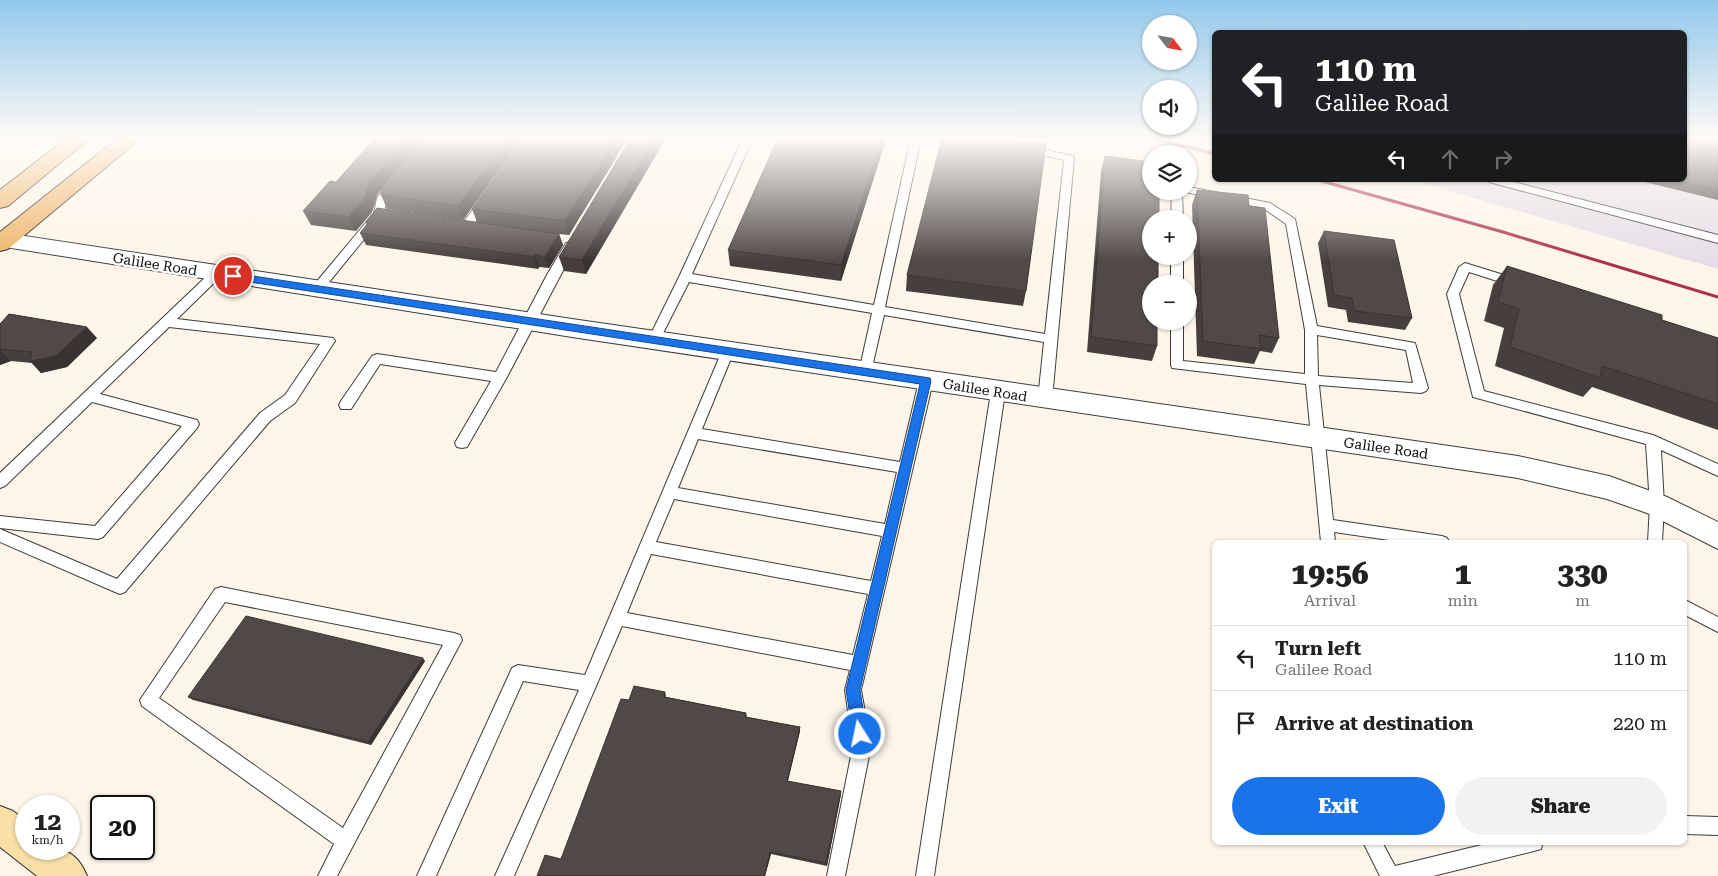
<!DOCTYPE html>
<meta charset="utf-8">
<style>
:root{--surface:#fff;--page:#f2f2f2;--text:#222;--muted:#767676;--line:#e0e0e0;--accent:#1a73e8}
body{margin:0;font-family:"Roboto Serif",serif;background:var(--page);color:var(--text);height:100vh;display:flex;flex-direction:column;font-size:19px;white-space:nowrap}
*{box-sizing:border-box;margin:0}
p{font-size:16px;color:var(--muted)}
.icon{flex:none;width:28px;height:28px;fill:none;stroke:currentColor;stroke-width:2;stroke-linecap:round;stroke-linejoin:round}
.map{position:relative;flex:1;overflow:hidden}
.details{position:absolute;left:1212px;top:540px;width:475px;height:305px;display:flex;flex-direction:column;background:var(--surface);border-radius:8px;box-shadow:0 1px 4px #0004}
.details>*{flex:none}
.guide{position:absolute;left:1212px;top:30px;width:475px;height:152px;border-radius:8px;box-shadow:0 1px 4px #0004;background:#202124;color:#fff;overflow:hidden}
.needle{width:32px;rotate:121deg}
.controls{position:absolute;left:1142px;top:15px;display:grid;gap:10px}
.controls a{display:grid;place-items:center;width:55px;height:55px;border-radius:50%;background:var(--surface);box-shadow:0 1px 4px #0004;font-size:25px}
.speed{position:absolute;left:15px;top:795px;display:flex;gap:10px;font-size:25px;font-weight:700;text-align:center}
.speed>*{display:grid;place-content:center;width:65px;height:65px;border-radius:50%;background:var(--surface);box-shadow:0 1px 4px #0004;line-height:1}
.speed small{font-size:12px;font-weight:400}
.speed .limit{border:2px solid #111;border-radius:8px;background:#fff;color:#111}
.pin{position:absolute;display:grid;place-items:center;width:42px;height:42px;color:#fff;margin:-21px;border:2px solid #fff;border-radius:50%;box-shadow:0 1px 5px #0007}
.me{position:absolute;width:55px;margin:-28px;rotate:350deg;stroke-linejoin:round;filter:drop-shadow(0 0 4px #0008)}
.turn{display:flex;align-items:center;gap:18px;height:105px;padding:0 20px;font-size:22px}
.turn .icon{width:65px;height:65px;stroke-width:2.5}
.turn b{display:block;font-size:35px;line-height:42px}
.lanes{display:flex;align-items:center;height:48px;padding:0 20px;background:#0003;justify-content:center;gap:25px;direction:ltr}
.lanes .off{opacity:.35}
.eta{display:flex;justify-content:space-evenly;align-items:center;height:85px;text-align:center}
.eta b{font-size:30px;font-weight:800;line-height:35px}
.cta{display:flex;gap:10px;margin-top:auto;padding:10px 20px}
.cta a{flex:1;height:58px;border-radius:30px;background:var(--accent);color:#fff;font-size:20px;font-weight:800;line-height:58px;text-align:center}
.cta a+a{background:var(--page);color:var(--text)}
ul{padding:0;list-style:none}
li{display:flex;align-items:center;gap:15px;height:65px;padding:0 20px;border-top:1px solid var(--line)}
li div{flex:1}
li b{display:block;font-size:19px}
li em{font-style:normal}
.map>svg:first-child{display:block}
.industrial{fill:#e5dee8}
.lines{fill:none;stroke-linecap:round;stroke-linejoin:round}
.lane-casing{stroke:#3d3d3d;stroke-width:2}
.street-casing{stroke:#3d3d3d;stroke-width:2}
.secondary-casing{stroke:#2c2c2c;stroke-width:2}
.primary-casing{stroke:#1b1b1b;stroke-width:2}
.lane{fill:#fff;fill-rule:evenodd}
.street{fill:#fff;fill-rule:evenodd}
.secondary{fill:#f9e0a7;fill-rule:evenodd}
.primary{fill:#eeb467;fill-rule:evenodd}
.rail{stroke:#ae2d4c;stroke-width:3}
.wall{fill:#463f3d}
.shaded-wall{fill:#393332}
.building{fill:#514947;stroke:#393332}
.route{fill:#1a73e8;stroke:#114b97}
.labels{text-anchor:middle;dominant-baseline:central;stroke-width:5;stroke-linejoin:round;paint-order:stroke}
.street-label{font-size:14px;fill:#0a0a0a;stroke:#fff}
</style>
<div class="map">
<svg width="1718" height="876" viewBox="0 0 1718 876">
<rect width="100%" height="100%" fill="#fdf5e8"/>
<path class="industrial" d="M1718 138V269L1412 180H1685Z"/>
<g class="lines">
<defs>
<path id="lane" d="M743 138H753L692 274 874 305 911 138H921L885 307 1045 334 1064 160 1024 151 1023 149 1028 146 1073 156 1074 158 1052 399 1050 403H1040L1038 399 1044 342 884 315 871 372 870 375H860L859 372 872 313 689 282 658 343H650L648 340 679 277Z
M1488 180H1506L1718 235V243L1489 182Z
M394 181 399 184 387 199 383 216 321 292H313L311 289 313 286 374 213 377 198 390 182Z
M1189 187 1270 203 1295 219 1317 326 1415 343 1428 388 1426 391 1421 393 1319 385 1333 520 1442 536 1447 538 1449 542H1403L1334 532 1335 542H1321L1306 384 1172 368 1171 365V321H1183V361L1305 374V330L1286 224 1263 208 1185 192 1189 191ZM1317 335 1406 350 1413 383 1318 376Z
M1172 191H1182L1183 219H1171Z
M485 198 490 201 489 203 470 230H462L460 227 462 224 481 199Z
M570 242 576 246 507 377 467 447 462 448 457 447 455 443 491 381 380 364 351 409H341L339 405 341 401 372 356 377 354 496 372 548 273 566 243Z
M1171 256H1183V284H1171Z
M1465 263 1520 280 1522 283 1516 287 1469 272 1459 294 1484 391 1653 435 1718 464V476L1661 450 1664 505 1662 542H1648L1650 505 1646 444 1473 397 1447 294 1459 267Z
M216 270 222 274 220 277 177 319 333 338 335 341 333 344 295 403 270 421 125 592 120 594 115 592 0 542V529L117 579 260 413 285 395 320 344 169 327 100 394 197 420 199 424 197 428 103 537 98 539 0 528V516L95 526 182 426 92 402 5 486 0 488V473L212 271Z
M728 346 732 348 734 351 702 429 900 462 919 381 921 378H931L933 381 861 690 871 746 845 876H827L853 746 845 690 850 670 622 626 514 876H495L579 690 523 681 436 876H417L512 668 518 665 585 675 722 351 724 348ZM698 439 897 472 885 524 678 488ZM674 499 882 536 871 581 656 542ZM651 554 868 594 853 655 627 613Z
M998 387 1003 389 1005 392 934 876H916L991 392 993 389Z
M221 587 454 633 460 635 462 640 337 876H318L334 844 142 706 140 700 215 589ZM225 602 443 645 343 828 159 698Z
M1685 600 1718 617V632L1685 615Z
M1685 816 1718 817V835L1685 834Z
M1363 842H1382L1395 866 1494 842H1543L1541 849 1534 851 1433 876H1380Z"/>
<path id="street" d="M5 233 572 319 1518 456 1609 476 1667 497 1718 522V549L1647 513 1607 499 1518 478 572 337 5 247 0 246V234Z"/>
<path id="secondary" d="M0 806 13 811 26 821V849C56 849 74 844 87 876H37L0 847Z"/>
<path id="primary" d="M67 138H90L8 206 0 208V190Z
M118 138H141L8 249 0 251V232Z"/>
</defs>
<use href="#lane" class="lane-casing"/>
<use href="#street" class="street-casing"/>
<use href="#secondary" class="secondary-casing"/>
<use href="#primary" class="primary-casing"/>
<use href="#lane" class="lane"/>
<use href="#street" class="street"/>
<use href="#secondary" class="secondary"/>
<use href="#primary" class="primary"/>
<path class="rail" d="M1154 138 1215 154
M1318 180 1503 232 1718 297"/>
</g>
<path class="wall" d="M522 138 463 220 387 209 381 195 382 189 377 195 372 212 356 231 311 225 303 211 336 182Z
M523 138H628L569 235 559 234 563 245 549 268 539 267 538 269 366 245 360 233 367 225 366 222H477L472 209Z
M631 138H666L586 274 564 271 559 257Z
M778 138H886L841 281 730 266 728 250Z
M1718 138V200L1645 182V180H1685Z
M1105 156 1157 346 1152 361 1087 352 1101 171Z
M1197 190 1249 206 1279 338 1272 353 1260 351 1254 364 1197 356 1192 205Z
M1324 231 1412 318 1405 330 1348 322 1346 310 1328 307 1318 243Z
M1507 266 1662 320 1718 338V430L1592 387 1583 397 1495 366 1504 328 1484 321 1493 285Z
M907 275 1026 291 1023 306 906 291Z
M0 324 97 338 67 367 41 373 32 363 11 361 0 365Z
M425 661 371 745 193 700 188 697Z
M665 692 666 696V697L746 713 747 717 800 727V731L788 781 841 791V794L827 866 771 854 765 876H537L561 859Z"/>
<path class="shaded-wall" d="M407 138H425L377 195 372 212 356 231 349 217 370 181Z
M508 138H522L463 220 458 206Z
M616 138H628L569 235 565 221Z
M655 138H666L586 274 582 260Z
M882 138H886V140L841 281V265Z
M559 234 563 245 549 268 545 257Z
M535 255 539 267 538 269 534 257Z
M87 327 97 338 67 367 41 373 30 361Z
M0 350 11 361 0 365Z
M423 658 425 661 371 745 368 742Z
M800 727V731L787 784V781Z
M841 791V794L827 866 826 863Z
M770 852 771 854 765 876H764Z"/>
<path class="building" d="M375 138H407L370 181 365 198 349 217 303 211 330 181 336 182Z
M422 138H508L458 206 381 195 382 186Z
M523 138H616L565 221 472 209Z
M631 138H655L582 260 559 257Z
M778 138H882L841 265 728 250Z
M942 138H996L1046 144 1026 291 907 275Z
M1685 138H1718V190L1676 180H1685Z
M1105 156 1151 162V191H1159V219H1151V256H1158V284H1151V321H1157V346L1091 337Z
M1197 190 1248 195 1249 206 1265 208 1279 338 1259 335 1261 349 1203 341Z
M377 208 559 234 545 257 535 255 534 257 360 233 369 222H366Z
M1324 231 1394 240 1412 318 1354 311 1352 298 1334 295Z
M1507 266 1662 315V320L1718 338V404L1602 366 1600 378 1510 347 1519 309 1498 302Z
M9 314 87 327 56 356 30 361 32 352 0 349V324Z
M246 616 423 658 368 742 188 697Z
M634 686 665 692 664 697 746 713 745 717 800 727 787 781 841 791 826 863 770 852 764 876H537L545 855 561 859 621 699 629 700Z"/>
<linearGradient id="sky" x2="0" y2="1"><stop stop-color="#92c8ec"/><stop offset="0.53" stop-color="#fefaf5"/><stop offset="1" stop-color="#fefaf5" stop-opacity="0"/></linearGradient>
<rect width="1718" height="261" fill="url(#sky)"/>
<path class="route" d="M233 273 930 378 931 381 860 690 867 734 865 739 860 741 855 739 853 734 846 690 920 384 230 279 228 276Z"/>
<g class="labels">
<g class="street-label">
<text transform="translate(155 264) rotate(9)">Galilee Road</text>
<text transform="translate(985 390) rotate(9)">Galilee Road</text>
<text transform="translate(1386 448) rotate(8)">Galilee Road</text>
</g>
</g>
</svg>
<div class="controls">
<a><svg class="needle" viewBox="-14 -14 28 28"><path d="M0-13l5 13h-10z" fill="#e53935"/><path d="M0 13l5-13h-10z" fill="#767676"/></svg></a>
<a><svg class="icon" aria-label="sound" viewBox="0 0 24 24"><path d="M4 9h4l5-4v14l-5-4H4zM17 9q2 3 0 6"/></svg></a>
<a><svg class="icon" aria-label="layers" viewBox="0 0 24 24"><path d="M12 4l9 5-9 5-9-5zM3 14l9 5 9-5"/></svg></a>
<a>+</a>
<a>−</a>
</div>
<div class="speed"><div>12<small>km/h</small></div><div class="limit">20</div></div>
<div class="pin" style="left:233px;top:276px;background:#d93025"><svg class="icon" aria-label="arrive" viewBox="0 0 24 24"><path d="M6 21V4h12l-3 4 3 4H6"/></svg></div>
<svg class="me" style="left:860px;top:734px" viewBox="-20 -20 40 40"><circle r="17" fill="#1a73e8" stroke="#fff" stroke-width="3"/><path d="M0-11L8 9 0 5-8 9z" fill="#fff"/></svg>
<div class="guide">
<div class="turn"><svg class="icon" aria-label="left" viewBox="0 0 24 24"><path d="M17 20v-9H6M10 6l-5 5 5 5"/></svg><div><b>110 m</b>Galilee Road</div></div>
<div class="lanes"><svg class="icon" aria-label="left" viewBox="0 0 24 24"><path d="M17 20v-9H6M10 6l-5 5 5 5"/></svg><svg class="icon off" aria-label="ahead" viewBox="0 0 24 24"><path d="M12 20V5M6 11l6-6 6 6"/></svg><svg class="icon off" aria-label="right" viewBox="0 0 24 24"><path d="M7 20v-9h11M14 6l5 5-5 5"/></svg></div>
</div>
<section class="details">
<div class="eta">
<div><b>19:56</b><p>Arrival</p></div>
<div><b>1</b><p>min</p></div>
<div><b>330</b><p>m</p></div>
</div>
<ul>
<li><svg class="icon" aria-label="left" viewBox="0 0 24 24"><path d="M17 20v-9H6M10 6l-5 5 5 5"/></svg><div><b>Turn left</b><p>Galilee Road</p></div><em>110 m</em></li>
<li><svg class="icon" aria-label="arrive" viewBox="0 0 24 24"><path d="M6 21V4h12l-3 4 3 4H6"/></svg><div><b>Arrive at destination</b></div><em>220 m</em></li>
</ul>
<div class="cta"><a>Exit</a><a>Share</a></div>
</section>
</div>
